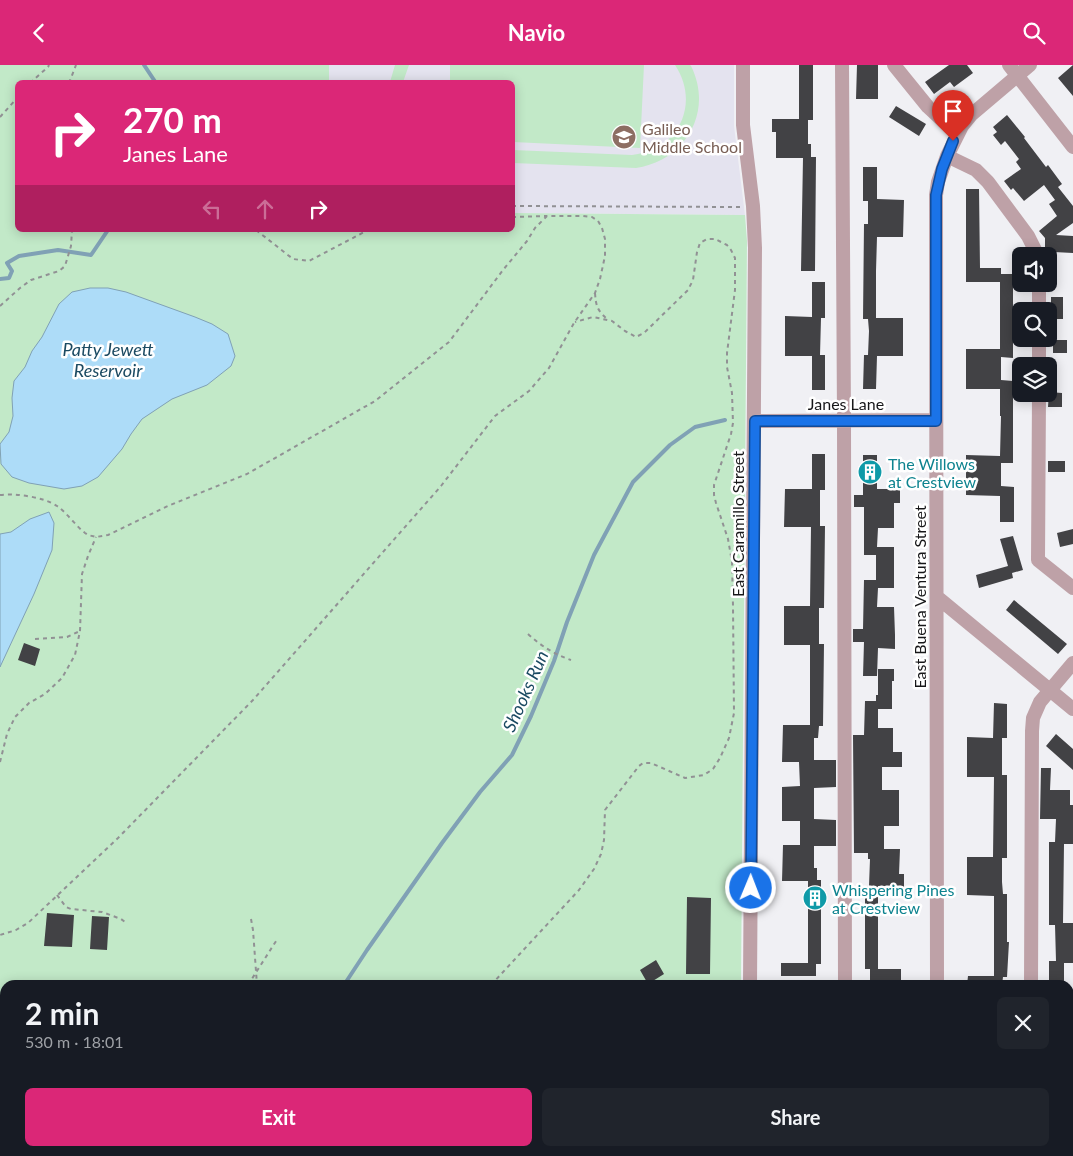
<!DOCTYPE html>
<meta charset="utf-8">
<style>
:root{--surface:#171b24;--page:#20242c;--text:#f1f3f6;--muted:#9ea1a6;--accent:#db2777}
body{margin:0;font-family:Lato,sans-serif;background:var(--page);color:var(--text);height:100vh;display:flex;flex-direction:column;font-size:19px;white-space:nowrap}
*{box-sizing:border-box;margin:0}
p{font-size:16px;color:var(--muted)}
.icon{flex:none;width:28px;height:28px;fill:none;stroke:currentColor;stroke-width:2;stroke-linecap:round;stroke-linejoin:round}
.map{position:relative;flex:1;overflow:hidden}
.sheet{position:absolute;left:0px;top:915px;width:1074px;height:176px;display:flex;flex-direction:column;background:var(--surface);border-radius:15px 15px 0 0;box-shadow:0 2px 12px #0003}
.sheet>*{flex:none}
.banner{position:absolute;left:15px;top:15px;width:500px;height:152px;border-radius:8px;box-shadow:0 2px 12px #0003;background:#db2777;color:#fff;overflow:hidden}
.fabs{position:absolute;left:1012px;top:182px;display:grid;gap:10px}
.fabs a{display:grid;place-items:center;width:45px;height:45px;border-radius:8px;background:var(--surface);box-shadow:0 2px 12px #0003;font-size:25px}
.pin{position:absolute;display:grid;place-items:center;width:42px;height:42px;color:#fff;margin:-51px -21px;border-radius:50% 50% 50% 0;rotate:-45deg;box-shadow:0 0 5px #0007}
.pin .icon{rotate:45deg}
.me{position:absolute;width:55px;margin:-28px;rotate:1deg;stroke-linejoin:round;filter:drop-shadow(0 0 4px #0008)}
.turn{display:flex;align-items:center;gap:18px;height:105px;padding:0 25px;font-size:22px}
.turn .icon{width:65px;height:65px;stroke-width:2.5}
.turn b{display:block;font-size:35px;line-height:42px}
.lanes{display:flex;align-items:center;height:48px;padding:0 25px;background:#0003;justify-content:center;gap:25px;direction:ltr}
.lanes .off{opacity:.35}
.round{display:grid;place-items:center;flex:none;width:52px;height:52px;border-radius:8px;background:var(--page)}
.head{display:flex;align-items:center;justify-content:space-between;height:85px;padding:0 25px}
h1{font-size:30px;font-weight:700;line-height:38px}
.action{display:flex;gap:10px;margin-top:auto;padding:10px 25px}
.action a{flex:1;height:58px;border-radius:8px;background:var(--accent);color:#fff;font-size:20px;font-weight:700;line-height:58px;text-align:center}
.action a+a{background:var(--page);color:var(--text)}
header{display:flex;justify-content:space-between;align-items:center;height:65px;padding:0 25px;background:var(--accent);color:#fff;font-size:22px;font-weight:700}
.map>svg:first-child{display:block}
.built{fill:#e4e3ef}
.green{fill:#c2e9c8}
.water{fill:#addcf8;stroke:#80a1b5}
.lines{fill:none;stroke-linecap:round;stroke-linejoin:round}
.stream{stroke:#80a1b5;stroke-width:4}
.building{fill:#424245}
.path{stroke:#919194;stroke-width:2;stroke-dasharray:4 4;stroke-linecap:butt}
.minor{stroke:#bea1a7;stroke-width:14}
.route-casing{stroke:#114b97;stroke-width:12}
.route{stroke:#1a73e8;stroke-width:9}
.labels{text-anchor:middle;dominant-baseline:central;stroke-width:5;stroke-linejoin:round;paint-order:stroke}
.education-label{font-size:16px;fill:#785e54;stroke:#fff;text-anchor:start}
.street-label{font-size:16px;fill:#171719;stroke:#fff}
.culture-label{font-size:16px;fill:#0d838f;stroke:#fff;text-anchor:start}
.water-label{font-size:18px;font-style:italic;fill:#1b4a62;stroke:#fff}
</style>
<header><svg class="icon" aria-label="back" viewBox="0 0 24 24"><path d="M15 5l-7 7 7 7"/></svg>Navio<svg class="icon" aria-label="search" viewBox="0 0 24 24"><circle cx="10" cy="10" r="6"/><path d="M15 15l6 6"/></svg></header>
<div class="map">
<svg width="1073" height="1091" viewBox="0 0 1073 1091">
<rect width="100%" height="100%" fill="#f0f0f4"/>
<path class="built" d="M329 0H734V61L745 150 513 148 512 18 329 17Z
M1069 978H1073V1091H759L760 1086H1069Z"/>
<path class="green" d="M0 0H329V17L18 18V165H512L513 148 745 150 747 176 741 920H5V1086H740L739 1091H0Z
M395 0H409L403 17H390Z
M450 0H644L640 83 513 77 512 18 450 17Z
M675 0H690L691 1C714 47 685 96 636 103L513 98V85L632 90C678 86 701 39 675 0Z"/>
<path class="water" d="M90 223H108L126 227 195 252 212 259 228 269 235 291 231 301 207 320 172 334 142 354 131 369 122 384 98 412 82 421 64 424 29 418 12 412 1 399 0 379 9 367 13 351 12 333 14 316 25 302 32 286 42 272 59 239 72 227Z
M49 447 54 458 52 485 34 529 0 602V469L11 467 30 454Z"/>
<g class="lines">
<path class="stream" d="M144 0 156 18
M0 214 9 213 12 206 7 198 19 191 58 185 91 190 108 165
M344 920 367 885 442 778 480 727 512 690 531 651 554 596 567 557 594 490 633 417 670 380 695 362 725 355
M252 1091 253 1086"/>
</g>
<path class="building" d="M799 0H813V55H808V79H811V92H816L815 206H801L803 93H776V67H772V54H799Z
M857 0H878V34H856Z
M949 0H967L973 8 954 22 950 17 934 29 925 17Z
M1073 0V31L1058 13Z
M896 41 926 59 919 71 889 52Z
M1007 50 1025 72 1024 73 1046 102 1048 100 1062 119 1058 122 1073 141V158L1056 170 1073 171V188L1054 187 1053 191H1047L1045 185V173L1039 166 1057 151 1049 139 1055 135 1044 120 1024 136 1013 123 1011 125 1004 116 1021 104 1016 97 1019 94 1005 76 1001 80 993 70 997 67 993 62Z
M863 102H877V134L904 135 903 172H877L876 206V253H903V291H877L876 324H863L864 290H868L869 266 868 254H863L864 159H868V136H863Z
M966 124H979L980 203H1001V209H1013V293L1001 292V315L1013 316V398H1001V421L1014 422V457H1000V431L966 430V390L1000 391 1001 351H1000V324H966V284H1000V217H966Z
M812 217H825V253H821L820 290H825V325H812V291H785V251L812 252Z
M1051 232H1063V254H1051Z
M1053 275H1067V288H1053Z
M1049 327 1062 328V342H1048Z
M812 389H825V425H820V461H825L824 543H819V579H824L823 661H819L818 673H814V695H836V722L814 723V754L836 755V781H814V803H817V815H821V899H816V911H781V898H808V816H782L783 780H800V756H782V722L800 721 799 697H782L783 660H810V580H784V541H810L811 462H784L785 424H812Z
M863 390H877V424H900V438H894V463H878L877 482H894V523H878L877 542H894L895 570V584L878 583 877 611H863L864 577H853V564H863L864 515H876V490H864V442H854V430H863Z
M1048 396H1065V407H1048Z
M1073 464V479L1060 482 1057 468Z
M1013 471 1023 505 1012 508 1013 513 979 523 976 510 1008 501 1000 474Z
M1014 535 1067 579 1058 589 1006 545Z
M24 578 40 584 35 601 18 595Z
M878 604H894V616H892V644H878V663H893V687H902V702H882V725H899V761H884V784H900L899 809H904V822L878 821V904H901V917H870V904H865V821H869L870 794H868V788H854L853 670H864L865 636H876V630H878Z
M994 638 1007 639V673H1002V710H1007V793H1002V817L1003 829H1007V877H1009L1007 912H1003L1002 920H967L968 911H994V831L967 830V792H993L994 712H967V672L993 673Z
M1056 669 1073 684V705L1046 681Z
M1041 703H1051L1050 725H1070V740H1073V779H1064L1063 858H1073V898H1064V920H1049V896H1056L1055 860H1049V777H1055L1056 754H1040Z
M687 832 711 833 710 909H686Z
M47 848 74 850 72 882 44 881Z
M92 851 109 852 107 885 90 884Z
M656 895 664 909 648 919 640 905Z"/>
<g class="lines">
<path class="path" d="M30 18 48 2 49 0
M69 18 76 0
M0 52 18 32
M512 141 740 142
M512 152 547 151
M256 165 293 194 309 196 368 165
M595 228C596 241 597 245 607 254
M0 241 20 223 31 215 59 206 65 201 71 181 72 165
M0 430C15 428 44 432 57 441 67 448 75 460 85 468L88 470 96 472 108 470 168 441 247 409 375 336 449 277 503 205 527 176 535 163 547 151H583L592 152 598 156 602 163 605 174V191L600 214 595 228 574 258 549 303 529 326 495 351 441 421 253 635 118 773 28 858 16 865 0 870
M528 569C541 581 554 589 571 595
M35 574 67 572 80 566
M0 697 7 669 15 652 29 638 45 629 62 613 75 590 80 566 82 509 88 491 96 472
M57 830 66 842 71 844 102 847 121 854 125 857
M251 854 253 865 257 920
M248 920 278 873
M491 920 579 825 594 804 601 789 604 775 605 745 639 701 643 698H651L685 713 704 710 713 704 720 693 729 673 734 648 733 541 732 497 728 474 716 438 714 430V420L731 369 733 358 732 328 727 302V288L735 225V193L731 185 727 180 715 174H707L700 178 697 187 693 215 688 225 644 268 636 272 625 266 612 256 593 252 575 257
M176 1086 184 1091
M655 1086 656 1091
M105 1091 109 1086
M239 1091V1086
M354 1091 357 1086
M498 1091 501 1086
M512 1091 515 1086"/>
<path class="minor" d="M743 0V60L753 141 755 183 750 920
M842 0 844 355 845 920
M894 0 928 42 957 69
M1009 0 1073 82
M947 91 976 105 988 117 1028 171 1038 191
M1039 246V219
M1039 301V274
M1039 329 1038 495 1073 523
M755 356 936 355
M937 532 1073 644
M937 920 936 130 938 117 947 91 962 61 971 50 1030 0
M1031 920 1032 666 1033 653 1040 637 1073 598
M1069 967H1073
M85 1091V1086
M749 1091 750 1086"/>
</g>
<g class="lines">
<defs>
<path id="route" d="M751 823 755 356H936V130L942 104 953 76"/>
</defs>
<use href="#route" class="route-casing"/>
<use href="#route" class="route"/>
</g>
<defs>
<symbol id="school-disc" viewBox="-11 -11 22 22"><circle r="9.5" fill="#8d6e63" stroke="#fff"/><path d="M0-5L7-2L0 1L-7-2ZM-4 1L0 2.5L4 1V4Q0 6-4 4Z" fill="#fff"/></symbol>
<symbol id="building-disc" viewBox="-11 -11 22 22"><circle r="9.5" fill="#0f9aa8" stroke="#fff"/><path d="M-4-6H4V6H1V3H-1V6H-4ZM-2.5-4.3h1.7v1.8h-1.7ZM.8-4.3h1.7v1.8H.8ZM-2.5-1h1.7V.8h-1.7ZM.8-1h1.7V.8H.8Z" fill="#fff"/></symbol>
</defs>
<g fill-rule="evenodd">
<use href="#school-disc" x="610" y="58" width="28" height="28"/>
<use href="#building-disc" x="856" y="393" width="28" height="28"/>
<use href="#building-disc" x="801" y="819" width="28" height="28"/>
</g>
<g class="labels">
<g class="education-label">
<text x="642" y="63">Galileo<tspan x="642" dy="18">Middle School</tspan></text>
</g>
<g class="street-label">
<text x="846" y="338">Janes Lane</text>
<text transform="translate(737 459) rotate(-90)">East Caramillo Street</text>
<text transform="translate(919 532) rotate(-90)">East Buena Ventura Street</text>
</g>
<g class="culture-label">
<text x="888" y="398">The Willows<tspan x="888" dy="18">at Crestview</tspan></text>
<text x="832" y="824">Whispering Pines<tspan x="832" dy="18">at Crestview</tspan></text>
</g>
<g class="water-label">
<text x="108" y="284">Patty Jewett<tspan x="108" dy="21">Reservoir</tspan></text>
<text transform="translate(525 626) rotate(-66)">Shooks Run</text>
</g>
</g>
</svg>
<div class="fabs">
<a><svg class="icon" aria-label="sound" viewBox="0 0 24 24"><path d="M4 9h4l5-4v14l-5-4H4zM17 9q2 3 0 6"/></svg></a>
<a><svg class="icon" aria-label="search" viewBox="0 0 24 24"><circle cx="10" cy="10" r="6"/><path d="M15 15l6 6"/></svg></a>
<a><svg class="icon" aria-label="layers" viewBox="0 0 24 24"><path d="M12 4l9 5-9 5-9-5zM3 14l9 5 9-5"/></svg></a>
</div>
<div class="pin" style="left:953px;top:76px;background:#d93025"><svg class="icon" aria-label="arrive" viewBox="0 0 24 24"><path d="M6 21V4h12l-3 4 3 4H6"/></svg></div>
<svg class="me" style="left:751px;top:823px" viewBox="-20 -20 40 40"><circle r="17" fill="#1a73e8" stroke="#fff" stroke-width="3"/><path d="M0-11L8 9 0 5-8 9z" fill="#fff"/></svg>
<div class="banner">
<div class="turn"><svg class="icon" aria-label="right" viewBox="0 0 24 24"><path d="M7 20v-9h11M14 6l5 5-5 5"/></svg><div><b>270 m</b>Janes Lane</div></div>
<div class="lanes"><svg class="icon off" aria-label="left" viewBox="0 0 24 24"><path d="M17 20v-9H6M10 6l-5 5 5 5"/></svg><svg class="icon off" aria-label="ahead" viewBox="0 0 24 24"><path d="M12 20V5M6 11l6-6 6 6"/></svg><svg class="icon" aria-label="right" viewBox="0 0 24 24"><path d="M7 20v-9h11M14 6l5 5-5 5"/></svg></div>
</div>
<section class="sheet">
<div class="head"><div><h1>2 min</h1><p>530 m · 18:01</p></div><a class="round"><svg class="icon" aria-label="close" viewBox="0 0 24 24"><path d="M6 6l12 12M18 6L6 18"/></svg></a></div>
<div class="action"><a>Exit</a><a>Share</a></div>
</section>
</div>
